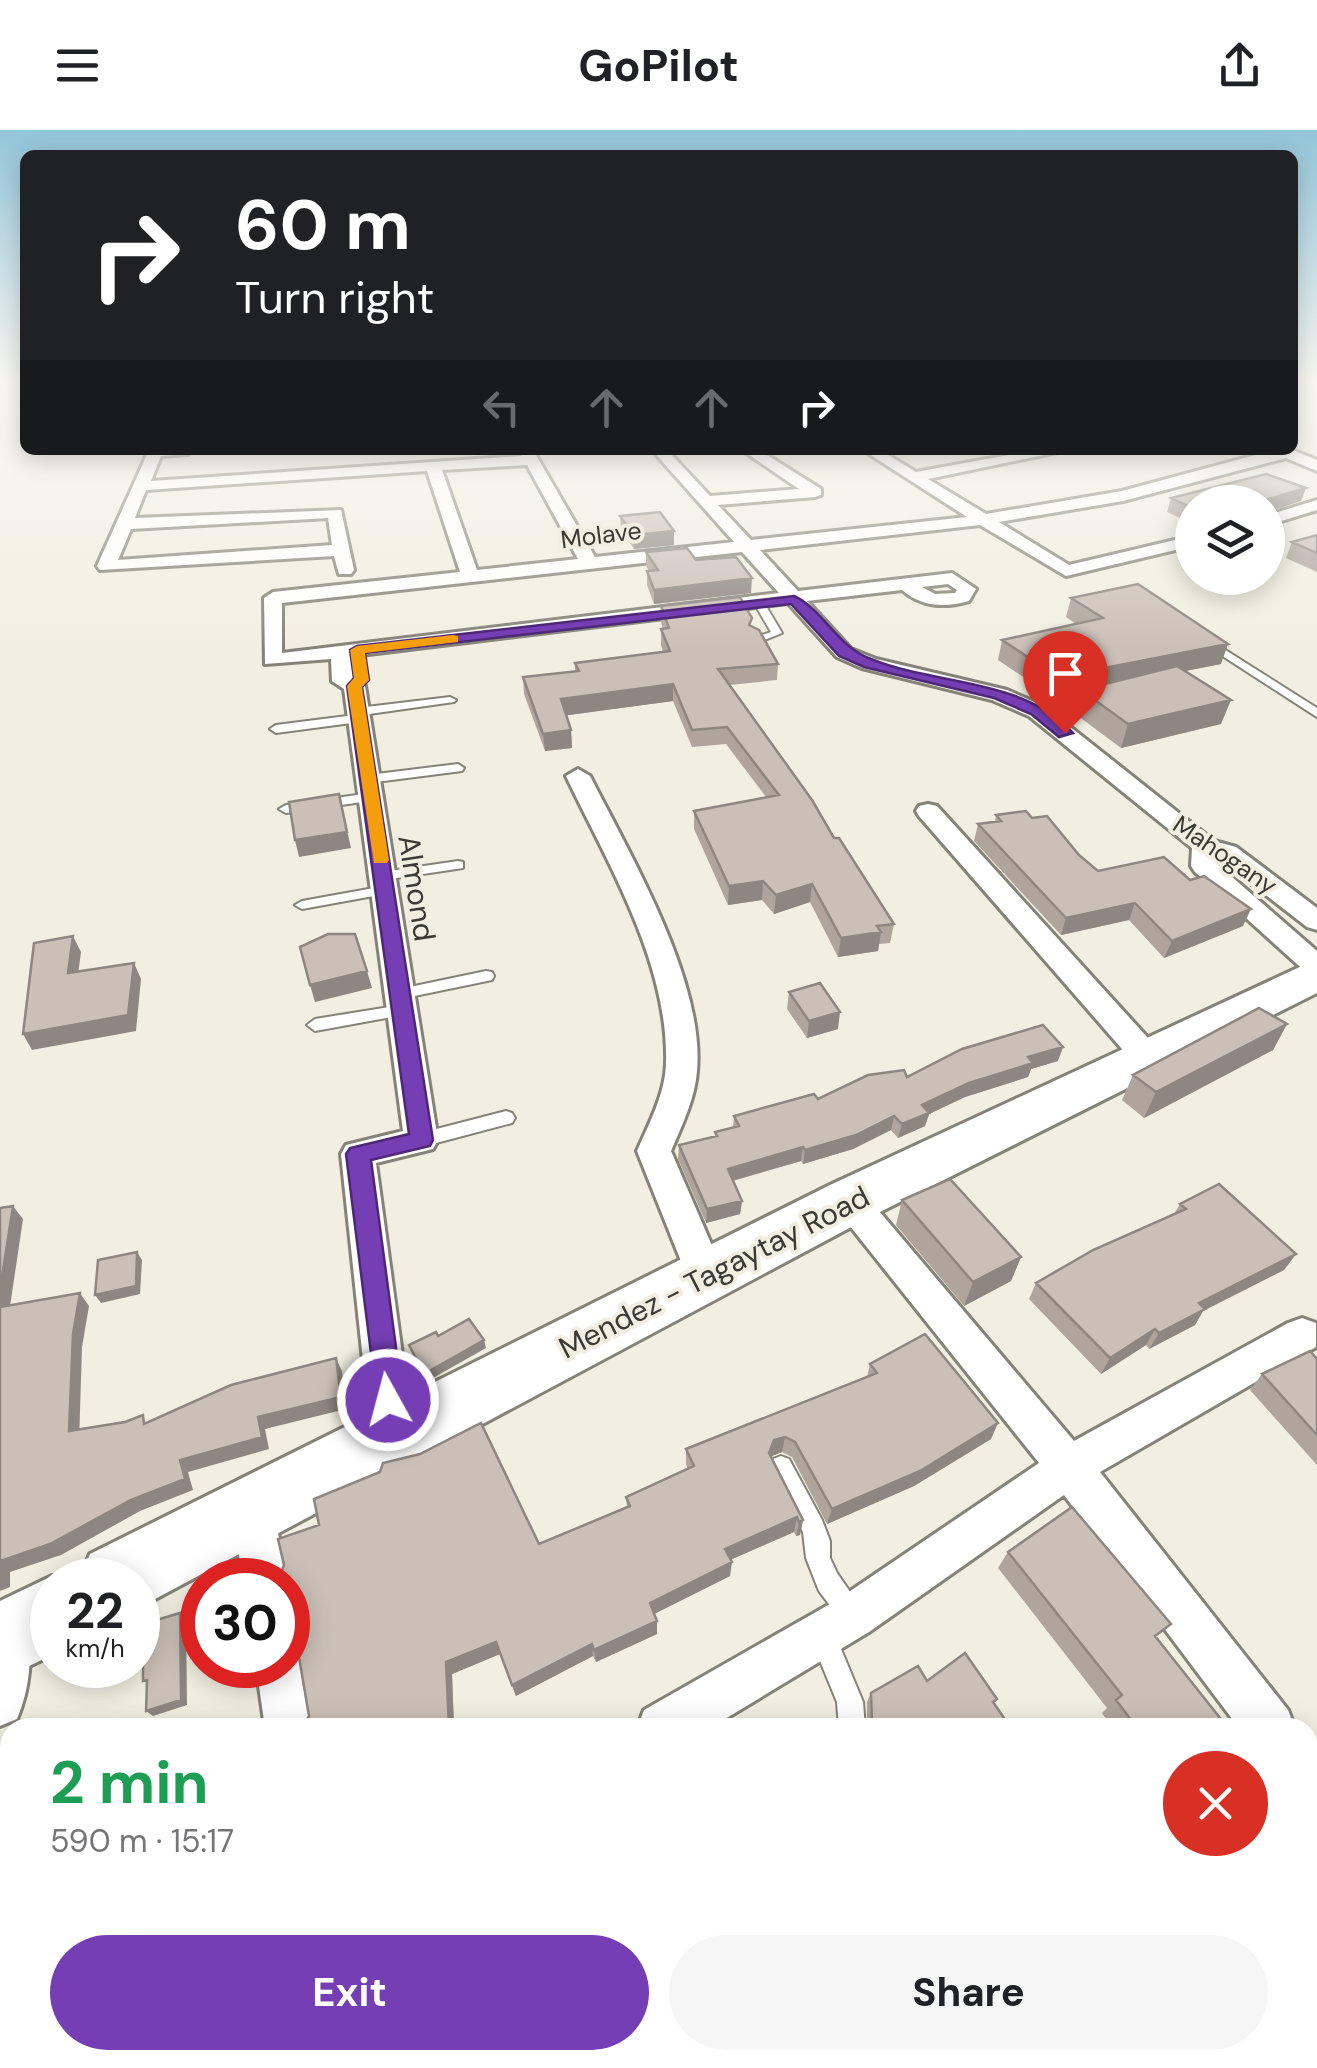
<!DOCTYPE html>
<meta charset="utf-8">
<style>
:root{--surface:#fff;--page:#f6f6f6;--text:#202124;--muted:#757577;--accent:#763eb4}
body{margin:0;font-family:"DM Sans",sans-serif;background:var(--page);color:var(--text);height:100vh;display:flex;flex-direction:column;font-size:38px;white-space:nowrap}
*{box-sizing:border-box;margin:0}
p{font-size:32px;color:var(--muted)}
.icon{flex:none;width:55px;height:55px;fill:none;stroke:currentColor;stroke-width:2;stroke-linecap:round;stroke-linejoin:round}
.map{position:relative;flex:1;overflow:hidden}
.sheet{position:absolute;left:0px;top:1588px;width:1318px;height:352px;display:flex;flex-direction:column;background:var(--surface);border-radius:30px 30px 0 0;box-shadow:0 5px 25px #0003}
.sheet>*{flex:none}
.hud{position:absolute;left:20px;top:20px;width:1278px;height:305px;border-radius:15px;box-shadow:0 5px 25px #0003;background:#202124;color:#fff;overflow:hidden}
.buttons{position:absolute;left:1175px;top:355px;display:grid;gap:20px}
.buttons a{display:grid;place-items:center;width:110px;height:110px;border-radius:50%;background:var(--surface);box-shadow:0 5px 25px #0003;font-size:50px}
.speed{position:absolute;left:30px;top:1428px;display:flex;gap:20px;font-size:50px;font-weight:700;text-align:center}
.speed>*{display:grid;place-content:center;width:130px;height:130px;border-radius:50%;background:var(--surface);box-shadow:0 5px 25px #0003;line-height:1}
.speed small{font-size:25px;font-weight:400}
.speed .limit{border:15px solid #d22;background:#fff;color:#111}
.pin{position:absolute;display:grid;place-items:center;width:85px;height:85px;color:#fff;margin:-102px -42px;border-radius:50% 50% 50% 0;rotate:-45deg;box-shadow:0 0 10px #0007}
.pin .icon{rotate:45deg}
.me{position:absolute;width:110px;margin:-55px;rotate:353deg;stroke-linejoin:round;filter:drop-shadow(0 0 8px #0008)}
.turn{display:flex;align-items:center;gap:35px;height:210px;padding:0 50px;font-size:45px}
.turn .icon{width:130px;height:130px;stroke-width:2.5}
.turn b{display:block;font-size:70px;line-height:85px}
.lanes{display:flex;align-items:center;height:95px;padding:0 50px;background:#0003;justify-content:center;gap:50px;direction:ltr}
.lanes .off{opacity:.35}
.round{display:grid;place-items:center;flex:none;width:105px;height:105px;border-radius:52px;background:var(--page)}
.head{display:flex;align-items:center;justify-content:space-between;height:170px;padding:0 50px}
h1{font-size:60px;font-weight:700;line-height:75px;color:#1e9e55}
.button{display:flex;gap:20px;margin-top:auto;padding:20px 50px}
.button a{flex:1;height:115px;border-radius:60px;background:var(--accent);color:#fff;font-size:40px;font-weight:700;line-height:115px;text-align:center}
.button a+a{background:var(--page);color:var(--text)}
header{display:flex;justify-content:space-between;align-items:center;height:130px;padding:0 50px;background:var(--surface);font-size:45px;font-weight:700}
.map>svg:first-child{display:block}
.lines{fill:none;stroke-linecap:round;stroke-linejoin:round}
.service-casing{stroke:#858377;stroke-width:4}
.minor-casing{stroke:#858377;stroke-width:6}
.primary-casing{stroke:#858377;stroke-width:6}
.service{fill:#fff;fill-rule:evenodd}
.minor{fill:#fff;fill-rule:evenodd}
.primary{fill:#fff;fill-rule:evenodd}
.wall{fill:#afa59d}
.shaded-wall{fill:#8e8680}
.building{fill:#cbc0b7;stroke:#8e8680;stroke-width:2.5}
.route{fill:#763eb4;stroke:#4d2875;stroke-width:2.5}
.slow{fill:#f59e0b}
.labels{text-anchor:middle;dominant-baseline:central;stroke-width:8;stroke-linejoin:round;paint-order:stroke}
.far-street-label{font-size:25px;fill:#3b3a35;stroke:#f2efe2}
.street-label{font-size:30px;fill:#3b3a35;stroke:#f2efe2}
</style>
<header><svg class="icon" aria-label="menu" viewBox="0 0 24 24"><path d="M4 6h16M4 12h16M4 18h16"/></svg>GoPilot<svg class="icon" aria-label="share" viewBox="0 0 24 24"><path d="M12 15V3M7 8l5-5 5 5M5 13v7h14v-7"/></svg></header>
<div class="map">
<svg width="1317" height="1938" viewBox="0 0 1317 1938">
<rect width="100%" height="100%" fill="#f2efe2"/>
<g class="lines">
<defs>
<path id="service" d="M759 470 763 471 782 503 757 513 752 510 753 508 771 502 754 473Z
M1208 509 1317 578V587L1204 514V510Z
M450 567 456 570 454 572 362 585 365 588 359 592 276 603 270 599 276 595 355 585 352 582 358 578Z
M458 634 464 638 462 641 368 653 362 649 368 645Z
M371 663 378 667 376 670 286 683 279 679 286 675Z
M458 731 463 732V738L383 750 376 746 383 742Z
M385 756 390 757V763L302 779 295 775 302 771Z
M486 841 492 842 494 846 492 850 400 869 392 864 400 859Z
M402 875 410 880 408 884 315 901 307 895 315 889Z
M506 981 512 983 515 988 512 993 421 1017 415 1015 412 1010 415 1005 421 1003Z
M781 1326 789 1329 822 1390 830 1411V1428L837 1443 866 1485 862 1494 853 1498 844 1494 819 1461 806 1428 803 1402 770 1337 773 1329Z
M822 1491 831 1495 863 1572 865 1598H839L837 1572 809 1504 813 1495Z
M1188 1930H1226L1229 1938H1191Z"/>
<path id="minor" d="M149 320H195L188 324 161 326 151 351 522 326 519 320H533L595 427 734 412 652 320H667L710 366 799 359 742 320H759L821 359V365L815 367 718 375 751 410 967 387 863 320H880L916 342 1036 320H1067L928 349 986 384 1122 361 1274 320H1292L1317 330V341L1286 328 1123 371 999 392 1069 435 1192 406V416L1066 446 980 395 760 420 798 461 952 443 976 459 969 471C944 478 922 477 902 460L807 471 851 519 876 529 1007 560 1039 574 1120 557 1128 558 1131 563 1128 568 1054 584 1214 711 1236 717 1317 778V800L1307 797 1217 727V734L1317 821V845L1307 843 1195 742 1191 736 1192 718 1029 586 992 570 862 538 837 527 788 473 352 526 353 548 365 556 438 1010 433 1019 376 1033 413 1305 407 1319 392 1325 377 1319 371 1305 341 1024 346 1015 403 1001 344 559 332 551 331 529 265 534 264 468 273 462 460 442 427 341 146 360 135 388 341 380 354 440 351 444H339L334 426 100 440 97 436ZM527 335 578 429 477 440 442 340ZM328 388 332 415 118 430 131 399ZM742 422 779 463 282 523V473ZM948 454 957 460 955 463 935 464 922 457Z
M1317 370V380L1268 395V385Z
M578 639 590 646C630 725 705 851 697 941 695 969 682 995 671 1021L725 1146 719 1157 706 1162 693 1157 687 1146 637 1021C649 994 665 964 666 934 669 833 608 734 566 646Z
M928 674 937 676 1158 919 1163 927 1158 935 1147 938 1136 935 919 686 916 681 919 676Z
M850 1057 862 1061 1074 1311 1288 1193 1302 1188 1316 1193V1217L1100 1342 1288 1580 1295 1598H1239L1064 1365 869 1502 710 1598H637L644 1580 837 1470 1039 1333 838 1081 832 1071 838 1061Z
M253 1355 268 1361 289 1450 288 1453V1450H243L231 1376 238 1361Z
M7 1485 24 1492C35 1520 29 1561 17 1589L0 1596V1488Z
M288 1514 297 1518 304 1535 315 1598H265L256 1535H288Z
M1308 1620 1317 1624V1684L1308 1680Z
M1317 1763V1831L1308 1835V1766Z
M259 1930H317L318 1938H258Z
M954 1930H1013L1017 1938H957Z
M1208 1930H1267L1264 1938H1204Z"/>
<path id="primary" d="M1317 829V863L870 1087 142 1476 138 1478V1450H79L90 1424 830 1055Z
M52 1446 61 1450H52V1525L0 1550V1471Z"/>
</defs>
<use href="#service" class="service-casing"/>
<use href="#minor" class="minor-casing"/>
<use href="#primary" class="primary-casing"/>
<use href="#service" class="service"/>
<use href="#minor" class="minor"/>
<use href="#primary" class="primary"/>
</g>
<path class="wall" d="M1171 368 1301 371 1192 372V393L1167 382Z
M620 386 674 401V415L634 419 621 400Z
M1317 405V442L1286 428 1292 412Z
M646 422 696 430 751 463 654 474 647 455V441H649L646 436Z
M1071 468 1221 534 1185 541 1221 594 1121 618 1074 583 1080 562 1053 567 998 530 1002 510 1076 494 1066 487Z
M661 476 752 496 778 534 777 550 730 555 894 794 890 813 879 814 878 821 838 827 810 772 774 784 762 770 728 775 694 699V681L766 667 726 614 692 617 673 571 567 585 571 600 572 618 545 621 524 564 523 547 575 541V533L663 522 661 515V499H663L661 492Z
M996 685 1032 688 1098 741 1243 796 1164 828 1129 790 1061 805 974 711 978 694 995 692Z
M789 862 838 899 807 908 787 879Z
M1287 894 1273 920 1144 988 1122 970 1133 945Z
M1058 931 1031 939 1028 947 965 967 929 984 925 996 898 1008 891 1000 853 1019 803 1034 801 1031 733 1051 742 1071 740 1084 706 1093 678 1029 679 1015 715 1007V1002L733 997 734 986 818 969 907 947Z
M902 1070 1021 1127 1011 1151 964 1176 896 1095Z
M1180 1074 1296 1124 1284 1140 1203 1181 1195 1195 1149 1219 1146 1215 1101 1244 1029 1169 1036 1153 1174 1084Z
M1317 1229V1335L1250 1260 1262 1244Z
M870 1234 991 1309 914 1356 827 1394 792 1327 782 1322 772 1326 803 1390 800 1405 796 1406 794 1402 730 1430V1446L654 1484 657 1491V1504L596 1532 593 1526 516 1566 500 1524 452 1544 454 1598H294L306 1591 309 1586 298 1521 295 1514 288 1509V1450L281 1443 319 1395 380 1342 539 1414 627 1377 626 1367 688 1339 686 1334V1319L867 1247Z
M1008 1422 1157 1508 1228 1598H1112L1102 1583 1107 1578 998 1438Z
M927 1551 997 1569 994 1573 1011 1598H867V1572L871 1563Z"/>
<path class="shaded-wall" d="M1306 358 1301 371 1268 382V372H1258Z
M674 401V415L634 419V405Z
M752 448 751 463 654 474V460Z
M1228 514 1221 534 1083 561 1081 560 1080 562 1053 567 1058 547Z
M673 554V571L562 586 561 569Z
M1231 570 1221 594 1121 618 1128 594Z
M571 600 572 618 545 621 543 604Z
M339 664 351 718 299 727 295 710Z
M763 751 762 770 728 775 729 756Z
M812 754 810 772 774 784 776 765Z
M1135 773 1129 790 1061 805 1066 788Z
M1251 779 1243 796 1164 828 1172 811Z
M881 802 878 821 838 827 841 808Z
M73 806 81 822 76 859 68 843Z
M134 833 141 849 136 901 32 920 23 904Z
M367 841 372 858 315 872 310 855Z
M840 882 838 899 807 908 809 891Z
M1287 894 1273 920 1144 988 1156 962Z
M1063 917 1058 931 1031 939 1028 947 965 967 929 984 925 996 898 1008 902 994 922 975 1028 927Z
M894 986 891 1000 853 1019 803 1034 805 1020Z
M803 1017 801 1031 727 1052 728 1039Z
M742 1071 740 1084 706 1093 707 1079Z
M13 1076 23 1089 8 1190 0 1180V1160Z
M137 1122 142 1130 140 1164 101 1173 95 1165Z
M1296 1124 1284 1140 1203 1181 1195 1195 1149 1219 1159 1203 1199 1173Z
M1021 1127 1011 1151 964 1176 973 1152Z
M80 1163 89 1176 82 1217 79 1313 69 1301 73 1204Z
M1155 1199 1146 1215 1101 1244 1110 1228Z
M484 1210 486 1218 426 1252 424 1244Z
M336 1228 342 1241 346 1279 265 1299 269 1319 188 1342 193 1360 140 1381 61 1425 10 1442V1457L0 1461V1431L258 1287Z
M998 1293 991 1309 914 1356 827 1394 832 1379Z
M785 1307 782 1322 772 1326 767 1339 769 1323 774 1310Z
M797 1387 794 1402 723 1433 725 1419Z
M803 1390 800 1405 796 1406 799 1392Z
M732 1432 730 1446 650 1486V1473Z
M180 1483 186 1489 187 1575 153 1586 146 1581Z
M657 1491V1504L596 1532 594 1520Z
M496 1512 500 1524 452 1544 454 1598H449L446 1532Z
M592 1514 593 1526 516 1566 512 1555Z
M206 1930H222V1938H206Z
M454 1930H460L461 1938H455Z"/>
<path class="building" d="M1266 344 1306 358 1258 372H1192V378L1171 368Z
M660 382 674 401 634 405 620 386Z
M1317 405V423L1292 412Z
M687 418 696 430 736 427 752 448 654 460 647 441 658 440 646 422Z
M1138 454 1228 514 1058 547 1002 510 1103 488 1071 468Z
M740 467 752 488 749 495 759 500 778 534 718 539 812 670 834 708H839L894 794 877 796 881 802 841 808 812 754 776 765 763 751 729 756 694 681 779 665 727 597 692 600 673 554 561 569 571 600 543 604 523 547 579 541 575 533 670 521 661 499 669 498 661 476Z
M1177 536 1231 570 1128 594 1081 560Z
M339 664 347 702 295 710 289 672Z
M1026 681 1032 688 1047 686 1079 725 1098 741 1164 727 1190 750 1204 746 1251 779 1172 811 1135 773 1066 788 978 694 1001 691 996 685Z
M328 804H355L367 841 310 855 300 817Z
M73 806 68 843 134 833 128 885 23 904 34 813Z
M820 853 840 882 809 891 789 862Z
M1259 878 1287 894 1156 962 1133 945Z
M1043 895 1063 917 1028 927 1033 933 969 953 922 975 929 983 902 994 894 986 856 1005 805 1020 803 1017 728 1039 742 1071 707 1079 679 1015 717 1006 715 1002 739 996 734 986 814 964 818 969 868 945 904 940 907 947 962 919Z
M950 1049 1021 1127 973 1152 902 1070Z
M1219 1054 1296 1124 1199 1173 1205 1179 1159 1203 1155 1199 1110 1228 1036 1153 1093 1120 1186 1079 1180 1074Z
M13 1076 0 1160V1078Z
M137 1122 136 1156 95 1165 98 1130Z
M80 1163 73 1204 69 1301 125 1292 143 1285 144 1294 231 1255 336 1228 341 1267 258 1287 262 1307 180 1330 185 1349 131 1370 50 1414 0 1431V1177Z
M469 1189 484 1210 424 1244 409 1215 436 1202 438 1206Z
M925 1204 998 1293 920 1341 832 1379 795 1312 785 1307 774 1310 769 1323 803 1390 799 1392 797 1387 725 1419 732 1432 650 1473 657 1491 594 1520 592 1514 512 1555 496 1512 446 1532 449 1598H294L293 1591H306L309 1586 298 1521 291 1504 288 1502V1450H261L259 1440 281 1443 284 1435 278 1409 319 1395 314 1369 380 1342 383 1333 420 1324 481 1293 539 1414 630 1376 626 1367 694 1336 686 1319 877 1243 870 1234Z
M1310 1221 1317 1229V1305L1262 1244Z
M1072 1377 1171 1494 1155 1506 1228 1598H1137L1116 1570 1122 1565 1008 1422Z
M180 1483 181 1570 146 1581 147 1550 143 1551V1494Z
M965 1523 997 1569 993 1572 1011 1598H875L872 1592 871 1563 918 1536 927 1551Z
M10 1769V1816L4 1819Z
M32 1930H206V1938H30Z
M310 1930H454L455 1938H309L311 1935Z
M602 1930H613L617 1938H591Z
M670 1930H709L699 1938H673Z
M724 1930H781L768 1938H727Z"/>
<linearGradient id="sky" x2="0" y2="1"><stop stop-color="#93c5d9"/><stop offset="0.48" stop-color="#f9f8f2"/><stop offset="1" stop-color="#f9f8f2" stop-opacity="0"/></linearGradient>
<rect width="1317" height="519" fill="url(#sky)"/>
<path class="route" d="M794 466C824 480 837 517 871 529 937 556 1021 547 1073 603L1059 607 1031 584 994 568 864 537 839 526 791 474 365 523 369 550 362 557 433 1010 430 1016 371 1030 403 1270 398 1279 388 1283 378 1279 346 1024 350 1018 409 1004 347 556 354 548 350 520 357 516Z"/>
<path class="slow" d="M453 505 458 506V512L365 523 369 550 362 557 389 730 387 733H374L347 556 354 548 350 520 357 516Z"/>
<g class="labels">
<g class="far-street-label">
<text transform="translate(601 405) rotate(-7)">Molave</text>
<text transform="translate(1225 725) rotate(34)">Mahogany</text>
</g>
<g class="street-label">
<text transform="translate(417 758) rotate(81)">Almond</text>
<text transform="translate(714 1142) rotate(-27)">Mendez - Tagaytay Road</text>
</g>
</g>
</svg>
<div class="buttons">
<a><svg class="icon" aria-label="layers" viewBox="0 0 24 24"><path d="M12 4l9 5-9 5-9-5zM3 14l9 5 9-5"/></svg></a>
</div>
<div class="speed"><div>22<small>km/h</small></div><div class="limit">30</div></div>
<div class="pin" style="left:1065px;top:603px;background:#d93025"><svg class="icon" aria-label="arrive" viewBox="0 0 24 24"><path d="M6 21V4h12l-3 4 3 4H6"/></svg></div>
<svg class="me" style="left:388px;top:1270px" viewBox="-20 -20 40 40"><circle r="17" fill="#763eb4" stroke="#fff" stroke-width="3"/><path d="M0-11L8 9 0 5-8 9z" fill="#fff"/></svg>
<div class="hud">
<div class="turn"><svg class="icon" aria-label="right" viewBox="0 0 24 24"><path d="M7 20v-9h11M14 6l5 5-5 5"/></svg><div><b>60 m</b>Turn right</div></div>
<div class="lanes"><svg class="icon off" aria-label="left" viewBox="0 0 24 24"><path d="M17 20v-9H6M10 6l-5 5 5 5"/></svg><svg class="icon off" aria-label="ahead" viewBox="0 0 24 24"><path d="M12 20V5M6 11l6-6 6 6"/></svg><svg class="icon off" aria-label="ahead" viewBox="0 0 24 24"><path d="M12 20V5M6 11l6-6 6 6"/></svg><svg class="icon" aria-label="right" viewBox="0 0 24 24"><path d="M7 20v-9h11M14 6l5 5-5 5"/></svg></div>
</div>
<section class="sheet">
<div class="head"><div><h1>2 min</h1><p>590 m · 15:17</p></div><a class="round" style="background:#d93025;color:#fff"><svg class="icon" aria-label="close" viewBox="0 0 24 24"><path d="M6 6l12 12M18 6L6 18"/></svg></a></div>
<div class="button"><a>Exit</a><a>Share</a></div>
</section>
</div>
